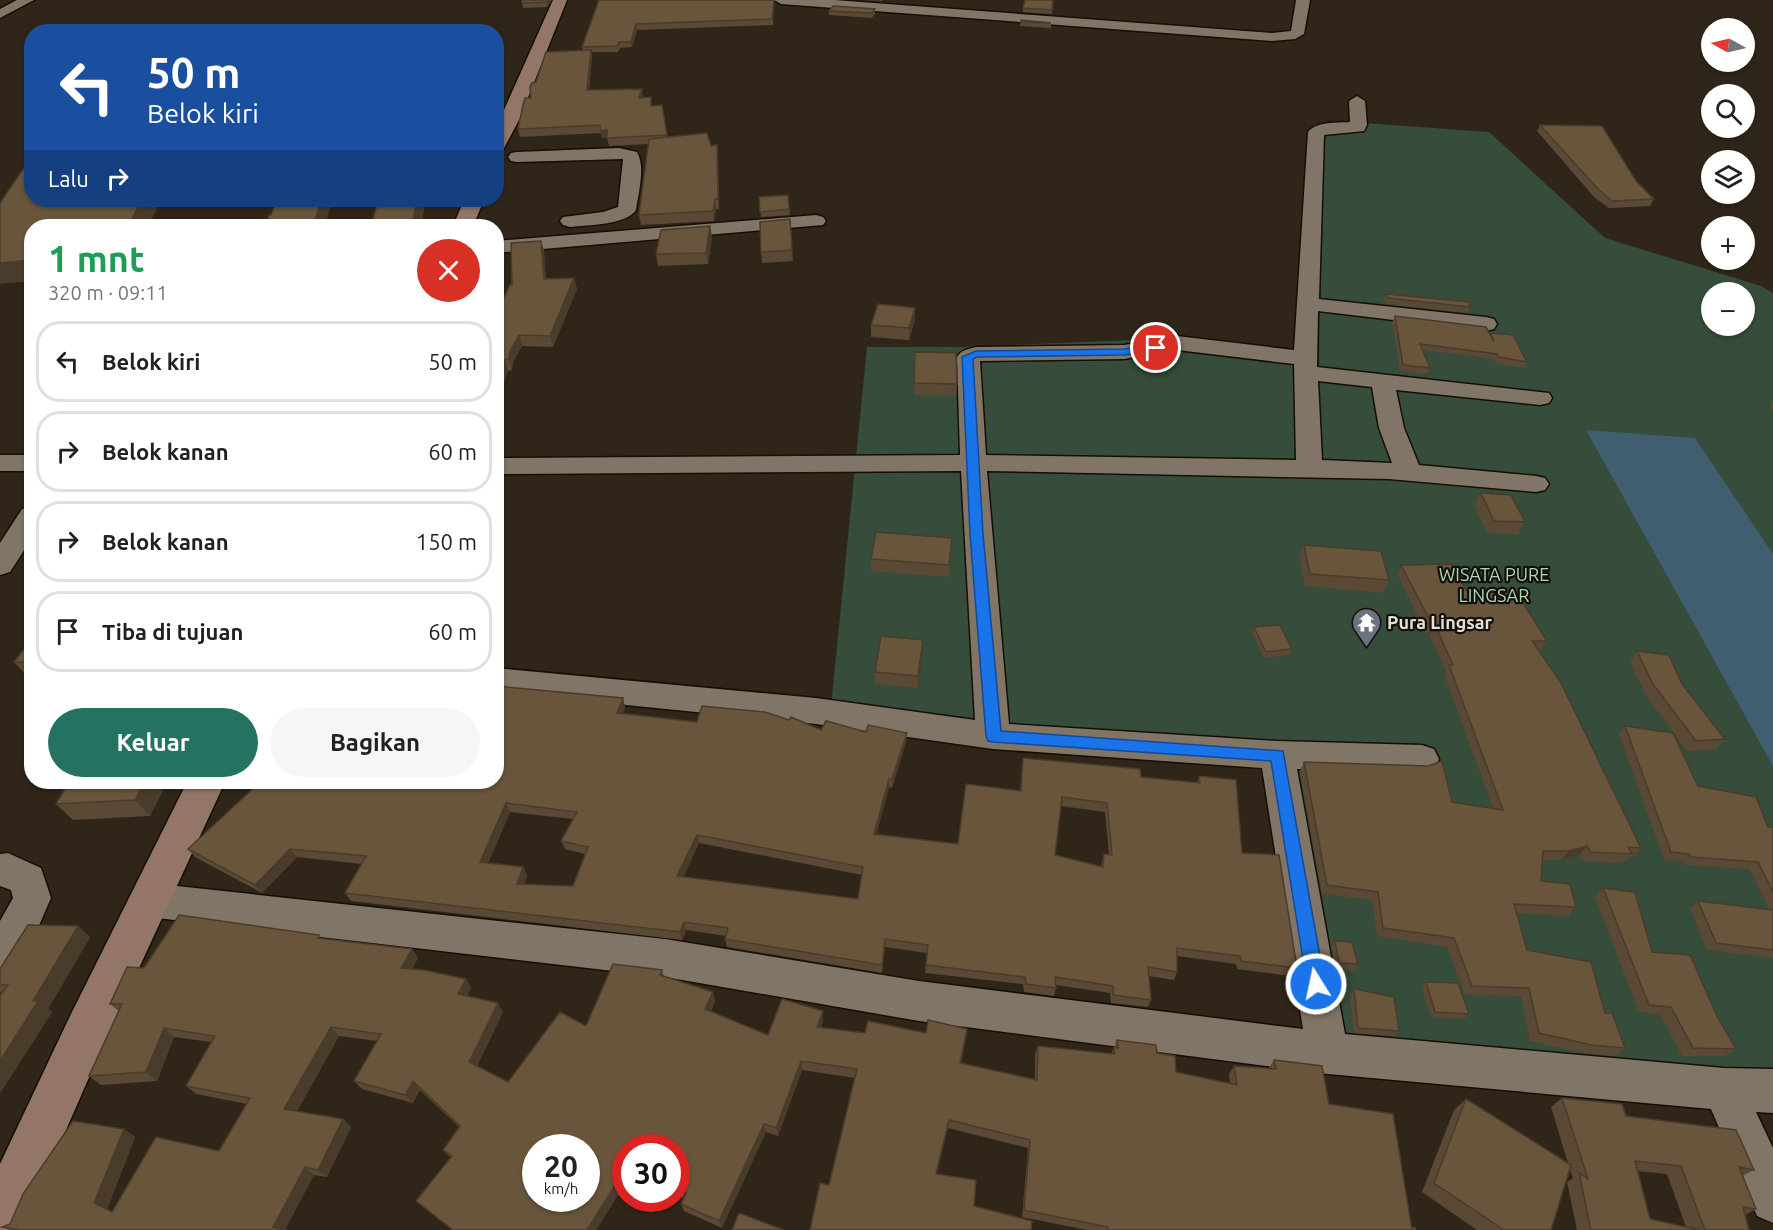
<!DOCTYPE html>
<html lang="id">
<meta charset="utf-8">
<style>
:root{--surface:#fff;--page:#f6f6f6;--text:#202124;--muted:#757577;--line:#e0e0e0;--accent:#247262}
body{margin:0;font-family:Ubuntu,sans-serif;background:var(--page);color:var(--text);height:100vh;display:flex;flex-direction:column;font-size:22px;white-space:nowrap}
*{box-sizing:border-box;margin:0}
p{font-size:20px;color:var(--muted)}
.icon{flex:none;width:33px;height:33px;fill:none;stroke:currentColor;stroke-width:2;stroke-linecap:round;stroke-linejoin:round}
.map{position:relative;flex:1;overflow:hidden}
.details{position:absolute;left:24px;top:219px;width:480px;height:570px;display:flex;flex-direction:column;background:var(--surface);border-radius:24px;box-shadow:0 2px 4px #0004}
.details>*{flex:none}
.top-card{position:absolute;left:24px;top:24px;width:480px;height:183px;border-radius:24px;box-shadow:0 2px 4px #0004;background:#1a4fa0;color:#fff;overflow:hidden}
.needle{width:39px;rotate:278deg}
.tools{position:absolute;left:1701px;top:18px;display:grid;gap:12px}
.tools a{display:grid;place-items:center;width:54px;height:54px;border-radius:50%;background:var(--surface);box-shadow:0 2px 4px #0004;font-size:30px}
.speed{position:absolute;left:522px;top:1134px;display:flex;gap:12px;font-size:30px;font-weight:700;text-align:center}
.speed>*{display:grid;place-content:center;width:78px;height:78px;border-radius:50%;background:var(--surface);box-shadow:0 2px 4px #0004;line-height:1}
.speed small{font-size:15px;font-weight:400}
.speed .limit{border:9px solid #d22;background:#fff;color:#111}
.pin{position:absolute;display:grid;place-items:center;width:51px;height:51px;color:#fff;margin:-26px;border:3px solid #fff;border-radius:50%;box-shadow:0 2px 6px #0007}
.me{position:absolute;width:66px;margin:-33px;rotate:350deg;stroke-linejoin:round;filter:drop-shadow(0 0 4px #0008)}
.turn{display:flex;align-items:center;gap:21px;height:126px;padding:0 24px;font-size:27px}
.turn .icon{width:78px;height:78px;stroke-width:2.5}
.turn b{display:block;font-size:42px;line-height:51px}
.then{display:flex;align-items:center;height:57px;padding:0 24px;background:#0003;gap:12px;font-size:22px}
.round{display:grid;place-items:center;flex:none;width:63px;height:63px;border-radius:32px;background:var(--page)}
.head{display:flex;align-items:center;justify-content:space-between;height:102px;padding:0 24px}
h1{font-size:36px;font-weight:700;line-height:45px;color:#1e9e55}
.action{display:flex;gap:12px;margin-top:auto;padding:12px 24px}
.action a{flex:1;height:69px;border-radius:36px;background:var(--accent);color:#fff;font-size:24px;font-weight:700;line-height:69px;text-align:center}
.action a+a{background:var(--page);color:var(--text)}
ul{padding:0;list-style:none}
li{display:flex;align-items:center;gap:18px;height:81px;margin:0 12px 9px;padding:0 12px;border:3px solid var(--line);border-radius:24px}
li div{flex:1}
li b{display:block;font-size:22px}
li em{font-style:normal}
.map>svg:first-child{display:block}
.green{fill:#354d3a;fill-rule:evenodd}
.water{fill:#405e70}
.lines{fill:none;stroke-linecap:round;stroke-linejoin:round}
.street-casing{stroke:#170e04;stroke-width:3}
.secondary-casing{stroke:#170e04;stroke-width:3}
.street{fill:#817567;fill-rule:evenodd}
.secondary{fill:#937668;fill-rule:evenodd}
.wall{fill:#5a4934;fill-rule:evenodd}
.shaded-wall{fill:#4a3c2a}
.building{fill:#69553c;stroke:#4a3c2a;stroke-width:1.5;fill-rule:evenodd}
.route{fill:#1a73e8;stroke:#114b97;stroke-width:1.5}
.labels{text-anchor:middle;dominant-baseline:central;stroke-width:4.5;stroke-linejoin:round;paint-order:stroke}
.park-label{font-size:18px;fill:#a6d9b1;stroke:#140f0a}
.poi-label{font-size:18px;font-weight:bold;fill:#e5dfd7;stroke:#140f0a;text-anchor:start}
</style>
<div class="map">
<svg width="1773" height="1230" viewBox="0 0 1773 1230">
<rect width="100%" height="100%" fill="#2f2619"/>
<path class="green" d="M1363 123 1489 132 1605 238 1761 286 1773 293V1081L1344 1054 1268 750 831 706 867 347H960L1132 340 1319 367 1321 137ZM1712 292H1744V326H1712Z"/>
<path class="water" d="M1586 430 1695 438 1773 554V766Z"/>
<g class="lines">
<defs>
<path id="street" d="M17 0H34L0 18V9Z
M774 0H834L1272 33 1291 31 1296 0H1310L1304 34 1295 39 1272 41 781 4Z
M1357 96 1365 101 1367 125 1364 131 1324 135 1319 299 1486 317 1494 319 1497 324 1494 329 1486 331 1318 311 1317 367 1549 393 1552 398 1549 403 1540 405 1396 390 1404 428 1419 465 1536 476 1545 478 1549 484 1545 490 1536 492 1389 479 987 471 1009 724 1277 741 1422 745 1434 749 1439 759 1434 769 1422 773 1297 769 1345 1034 1724 1068 1773 1069V1113L1756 1112 1773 1148V1223L1757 1216 1711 1109 1328 1074 919 1021 665 977 149 917 136 912 130 900 136 888 149 883 665 939 919 981 1303 1029 1262 768 993 749 816 724 496 692V668L816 698 975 720 961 471 496 474V458L960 455 957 357C961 350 968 349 976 347L1124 345 1177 336 1294 350 1308 132C1317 121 1337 123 1350 122L1349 101ZM1177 350 1294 364 1296 460 986 455 980 361 1124 359ZM1318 381 1372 387 1379 428 1392 463 1322 460Z
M619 148 637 152C646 167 638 194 636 210 626 225 588 225 570 227L563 225 560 221 563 217 603 212 618 207 623 159 517 162 511 161 508 157 511 153 517 152Z
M816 215 823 217 826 221 823 225 496 253V241Z
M0 455H32V471H0Z
M32 506V538L10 572 0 575V543L22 509Z
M8 853 41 868 51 898 34 937 14 967 0 972V921L13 898 11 890 0 886V854Z"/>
<path id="secondary" d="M553 0H567L519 120 503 150 496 152V128Z
M464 200H484L473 226H453Z
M187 782H225L102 1048 22 1230H0V1164L70 1016Z"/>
</defs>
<use href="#street" class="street-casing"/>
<use href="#secondary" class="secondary-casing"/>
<use href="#street" class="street"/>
<use href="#secondary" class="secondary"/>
</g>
<path class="wall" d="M552 0 547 7 523 8 522 3Z
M599 0 774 3 773 25 637 30 632 47 620 48 618 52H591L592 57 589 90 643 97 652 106 662 105 667 137 711 146 718 155 719 209H716L714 221 641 225 639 215 649 144 609 146 607 138H602L601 133 520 137 518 129 531 98 536 82 583 50 582 47Z
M864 0H883L882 1Z
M1053 0 1052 14 1023 12V8Z
M875 9V13L872 18 829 15V11Z
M1021 20 1051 23V28L1020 26Z
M1540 125 1636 181 1654 199 1650 206 1609 208 1594 197 1537 131Z
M788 195 790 215 761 217 759 197Z
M790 219 793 261 762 263 761 252Z
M710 226 712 237 708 264 658 266 656 254Z
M541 241 544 251 546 279 574 278 577 289 553 347 522 346 513 362 512 370 508 371 496 404V314L512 285Z
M1386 294 1470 307 1468 313 1386 304 1384 300Z
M915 308V319L909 340 871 337V325Z
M1395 316 1490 335 1491 333 1527 362 1524 368 1495 363 1494 359 1423 350 1430 368 1428 374 1400 371 1392 322Z
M915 352 957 384 956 396 914 395Z
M1773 401V412L1770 405Z
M1481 493 1525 522 1518 535 1487 533 1474 505Z
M952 538 949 577 871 571V559Z
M1304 545 1389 580 1383 593 1305 586 1299 557Z
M1401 565 1468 593 1547 641 1540 651H1539L1641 848 1633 857H1629L1623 863 1581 861 1579 855 1561 860H1542L1541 881 1576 907 1568 916 1517 913 1527 950 1605 1013 1625 1048 1615 1056 1583 1053 1530 1041 1521 996 1465 995 1447 947 1377 936 1372 900 1322 894 1300 771 1304 762 1452 802 1493 808 1444 674 1446 671 1429 635H1427L1397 574Z
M1254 627 1292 649 1290 655 1264 658 1252 633Z
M32 639V677H28L14 662Z
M923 640V652L918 688 875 684V672Z
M1637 651 1682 684 1725 739 1716 749 1687 751 1645 694 1630 661Z
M623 698 625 707 623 713 697 722 821 730 866 732 906 742 892 788 889 787 876 835 958 844 1020 791 1023 758 1141 777 1197 783 1199 776 1242 853 1297 968 1292 976 1237 969 1236 964 1177 956V972L1174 980 1148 976 1151 1000 1148 1007 1111 1003 1110 993 1056 985V988L1054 996 1024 992 1023 984 925 973 927 953 885 947 882 973 727 947 725 939 726 936 686 930 682 940 351 901 345 893 362 864 297 857 262 893 195 857 188 849ZM1061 806 1105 812 1109 854H1104L1101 866 1055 855ZM510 812 573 819 561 841 565 849 585 854 573 886 524 885 527 875 523 867 488 863ZM699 843 862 875 858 899 683 877Z
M1625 726 1698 786 1768 827H1773V958L1707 950 1690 908 1698 901 1770 910 1749 869 1684 865 1682 861 1664 860 1619 734Z
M69 782H167L150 816 73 820 56 804Z
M1603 888 1652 952 1717 1016 1736 1049 1725 1056H1682L1661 1015 1639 1012 1595 897Z
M78 926 90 937 48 1009 52 1012 1 1092H0V996L2 994 0 992V969Z
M321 938 418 958 412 969 466 979 471 988 467 996 503 1012 477 1066 508 1082 662 970 664 976 713 992 715 1001 711 1011 768 1035 823 1011V1020L821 1027 865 1033H926L966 1037 961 1064 1035 1079V1054L1038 1046 1111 1054 1117 1040 1157 1053 1176 1072 1230 1083 1229 1074 1234 1066 1269 1068 1274 1060 1329 1104 1412 1228 1415 1226 1416 1230H1087L1022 1217 1028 1148 948 1128 829 1185 855 1078 802 1070 778 1136 766 1132 722 1228 684 1211 681 1204 683 1198 676 1196V1148H626V1182L596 1230H452L416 1201 451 1158 443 1150 459 1127 420 1090 413 1103 362 1089 354 1081 377 1041 339 1036 297 1111 343 1119 351 1127 327 1177 314 1175 285 1229 288 1230H9L2 1227 10 1224 124 1129 135 1137 107 1209 112 1212 219 1151 247 1104 196 1094 186 1086 211 1042 174 1037 157 1081 101 1085 89 1076 119 1011 110 1004 144 968Z
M1335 941 1358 964 1354 970 1335 969 1331 947Z
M1426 982 1469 1014 1464 1019 1431 1017 1421 987Z
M1354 989 1399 1031 1394 1036 1354 1033 1350 994Z
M1562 1098 1626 1116 1754 1170 1742 1176 1756 1209 1745 1215 1749 1230H1577L1567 1182 1573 1178 1570 1169 1551 1230H1477L1422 1192 1454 1110 1466 1099 1568 1163 1551 1107ZM1637 1171 1667 1174 1686 1227 1650 1219Z"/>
<path class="shaded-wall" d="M548 0H552L547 7V2Z
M636 24 637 30 632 47 631 42Z
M591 50 592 57 588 97 587 90Z
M642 89 643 97 640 105 639 98Z
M607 130 608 138H602L601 131Z
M717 145 718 155 719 209 718 199Z
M715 199 716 209 714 221 713 211Z
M142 200H155L158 207 148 226H128Z
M321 200H332L325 226 314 224Z
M417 200H426L421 226H412Z
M710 226 712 237 708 264 706 253Z
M541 241 544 251 546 289 544 279Z
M32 260V281L0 284V263Z
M574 278 577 289 553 347 550 336Z
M915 308V319L909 340V328Z
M519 335 522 346 513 362 512 370 509 359 510 351Z
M505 360 508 371 496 404V384Z
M1435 625 1429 635H1427L1433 626Z
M923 640V652L918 688V676Z
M623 698 625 707 620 721 617 713Z
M907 733 906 742 892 788V779Z
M889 779V787L874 843V834Z
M145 782H167L150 816 135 800Z
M506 803 510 812 485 871 480 862Z
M697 835 699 843 680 885 677 876Z
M1587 846 1579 855 1561 860 1569 851Z
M290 849 297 857 262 893 255 885Z
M523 867 527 875 521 893 517 884Z
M684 922 686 930 682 940 680 932Z
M78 926 90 937 48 1009 52 1012 1 1092 0 1091V1061L33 1001Z
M885 939V947L882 973V965Z
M412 949 418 958 408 977 401 968Z
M466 979 471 988 464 1003 458 994Z
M713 992 715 1001 708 1018 705 1009Z
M498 1003 503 1012 475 1071 469 1062Z
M823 1011V1020L818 1035 817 1027Z
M331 1027 339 1036 294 1117 284 1109Z
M164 1028 174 1037 157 1081 146 1072Z
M801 1061 802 1070 778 1136 776 1128Z
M413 1081 420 1090 413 1103 405 1095Z
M343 1119 351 1127 327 1177 318 1170Z
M949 1120 948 1128 935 1181 936 1174Z
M764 1124 766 1132 722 1228 719 1221Z
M124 1129 135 1137 107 1210 94 1203Z
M305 1167 314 1175 285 1230 273 1227Z
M624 1171 626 1173V1182L596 1230H587Z"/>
<path class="building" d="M522 0H548L547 2 522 3Z
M599 0H774L772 19 636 24 631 42H619L617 46 582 47Z
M1025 0H1053L1052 10 1023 8Z
M833 6 875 9 872 13 829 11Z
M1021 20 1051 23 1021 22Z
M591 50 587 90 642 89 639 98 651 97V106L662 105 667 135 607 138V130L601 131 600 125 518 129 523 105 525 98H531L530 87 532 83 536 82 546 52Z
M1540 125 1602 126 1636 181 1654 199 1612 201 1598 189Z
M707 133 711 146 717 145 718 199H715L713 211 639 215 649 139Z
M32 156V200H142L128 226H32V260L0 263V203Z
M788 195 789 209 760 212 759 197Z
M277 200H321L314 224 332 226H266L269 215H271Z
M384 200H417L412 226H371L378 201Z
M790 219 792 250 761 252 760 222Z
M710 226 706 253 656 254 661 230Z
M541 241 544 279 574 278 550 336 519 335 510 351 509 359 505 360 496 384V314L510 285H512L511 243Z
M1386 294 1469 302 1470 307 1388 298Z
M878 304 915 308 909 328 871 325Z
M1395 316 1486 327 1494 342 1491 333 1513 335 1527 362 1498 357 1497 354 1420 344 1430 368 1403 365Z
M915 352 956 353 957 384 914 383Z
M1481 493 1511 495 1525 522 1494 521Z
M876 532 952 538 949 565 871 559Z
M1304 545 1381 551 1389 580 1310 574Z
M1451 564 1468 593 1516 592 1547 641H1532L1560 681 1641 848 1628 847 1632 854 1590 852 1587 846 1569 851H1543L1541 881 1570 884 1576 907 1514 904 1527 950 1591 962 1605 1013H1612L1625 1048 1592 1045 1539 1033 1529 988 1472 986 1454 938 1383 928 1378 892 1327 885 1304 762 1428 766 1442 761 1452 802 1503 810 1449 665H1453L1435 625 1433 626 1401 565Z
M1280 625 1292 649 1266 652 1254 627Z
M881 636 923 640 918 676 875 672Z
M32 639V662H14Z
M1637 651 1669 655 1682 684 1725 739 1696 741 1653 684Z
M496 686 623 698 617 713 697 722 702 706 765 712 789 720 791 717 821 730 826 721 866 732 868 725 907 733 892 779H889L874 834 958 844 966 784 1021 791 1023 758 1140 769 1141 777 1200 783 1199 776 1236 780 1242 853 1279 855 1297 968 1241 961 1240 956 1177 948V972L1148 967 1151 1000 1113 995V986L1055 977 1056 988 1026 984 1025 977 926 965 928 945 885 939 882 965 725 939 728 928 684 922 680 932 345 893 366 856 290 849 255 885 188 849 260 782H496ZM1062 797 1107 803 1112 855 1104 854 1103 867 1055 855ZM506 803 577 812 561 841 588 847 573 886 517 884 523 867 480 862ZM697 835 863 867 858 899 677 876Z
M1625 726 1673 733 1698 786 1756 797 1768 827H1773V892L1758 862 1691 857 1689 854 1671 852Z
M69 782H145L135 800 56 804Z
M1603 888 1635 892 1652 952 1690 955 1717 1016 1736 1049 1693 1048 1671 1007 1649 1005Z
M1698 901 1773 910V950L1716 943Z
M179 915 319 935 318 938 412 949 401 968 424 970 466 979 458 994 498 1003 469 1062 508 1082 560 1012 586 1026 613 964 662 970 660 975 713 992 705 1009 768 1035 782 999 823 1011 817 1027 865 1033 868 1021 926 1033 928 1020 967 1029 960 1063 1037 1080 1038 1046 1114 1054V1048H1118L1117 1040 1156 1045 1157 1053 1175 1056 1176 1072 1237 1085 1234 1066 1276 1069 1274 1060 1322 1066 1329 1104 1393 1114 1412 1230H1107L1108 1227 1024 1210 1030 1140 949 1120 936 1174 976 1180 974 1206 1032 1221 1031 1230H810L820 1183 829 1185 857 1069 801 1061 776 1128 764 1124 719 1221 681 1204 686 1193 676 1190V1148H626V1171H624L587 1230H453L416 1201 452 1156 443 1150 460 1126 413 1081 405 1095 354 1081 381 1034 331 1027 284 1109 343 1119 318 1170 305 1167 273 1227 288 1230H19L2 1227 10 1224 23 1194 73 1121 124 1129 94 1203 112 1212 156 1137 219 1151 250 1098 186 1086 215 1036 164 1028 146 1072 89 1076 122 1004H110L127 967 144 968ZM536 1148H586V1198H536Z
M28 925 78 926 33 1001H38L0 1061V996L8 985H0V969Z
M1335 941 1352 942 1358 964 1339 963Z
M1426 982 1458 983 1469 1014 1435 1012Z
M1354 989 1394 997 1399 1031 1358 1028Z
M1562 1098 1622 1104 1626 1116 1736 1130 1754 1170 1739 1167 1756 1209 1743 1207 1749 1230H1705L1681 1166 1635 1161 1650 1219 1700 1230H1591L1579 1173 1588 1179Z
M1466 1099 1571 1165 1551 1230H1504L1434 1183Z
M739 1213 784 1230H732Z"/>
<path class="route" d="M1156 344 1161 348 1159 350 1124 355 977 357 973 359 983 534 1001 731 1283 751 1325 984 1323 991 1316 993 1310 991 1307 984 1271 761 993 742 988 741 986 736 970 534 962 357 976 351 1124 349Z"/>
<defs>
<symbol id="temple-pin" viewBox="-11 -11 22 30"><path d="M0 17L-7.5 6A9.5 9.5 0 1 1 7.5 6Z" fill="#6b7280" stroke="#140f0a"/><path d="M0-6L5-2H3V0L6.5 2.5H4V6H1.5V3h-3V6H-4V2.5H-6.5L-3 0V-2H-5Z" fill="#fff"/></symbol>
</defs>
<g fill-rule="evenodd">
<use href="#temple-pin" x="1350" y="606" width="33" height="45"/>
</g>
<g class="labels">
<g class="park-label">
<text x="1494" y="574">WISATA PURE<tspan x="1494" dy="21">LINGSAR</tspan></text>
</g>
<g class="poi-label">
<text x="1387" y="622">Pura Lingsar</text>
</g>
</g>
</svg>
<div class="tools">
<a><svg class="needle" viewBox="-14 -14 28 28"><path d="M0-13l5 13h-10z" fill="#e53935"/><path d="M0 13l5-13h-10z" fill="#757577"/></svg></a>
<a><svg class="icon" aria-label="search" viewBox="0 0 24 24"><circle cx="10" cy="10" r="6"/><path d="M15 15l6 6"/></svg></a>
<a><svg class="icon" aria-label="layers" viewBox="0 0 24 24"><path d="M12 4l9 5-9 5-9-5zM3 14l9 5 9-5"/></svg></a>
<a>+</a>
<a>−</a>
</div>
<div class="speed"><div>20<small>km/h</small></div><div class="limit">30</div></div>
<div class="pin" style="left:1156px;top:348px;background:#d93025"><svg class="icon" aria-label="arrive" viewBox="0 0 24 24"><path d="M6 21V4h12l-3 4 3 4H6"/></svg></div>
<svg class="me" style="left:1316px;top:984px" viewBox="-20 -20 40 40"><circle r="17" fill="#1a73e8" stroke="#fff" stroke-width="3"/><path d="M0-11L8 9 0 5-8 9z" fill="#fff"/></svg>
<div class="top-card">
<div class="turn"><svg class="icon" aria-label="left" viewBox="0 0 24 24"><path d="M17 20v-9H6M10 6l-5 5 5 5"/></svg><div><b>50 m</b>Belok kiri</div></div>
<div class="then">Lalu<svg class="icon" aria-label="right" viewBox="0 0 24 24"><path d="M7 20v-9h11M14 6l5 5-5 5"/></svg></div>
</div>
<section class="details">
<div class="head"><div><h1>1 mnt</h1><p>320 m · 09:11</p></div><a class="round" style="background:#d93025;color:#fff"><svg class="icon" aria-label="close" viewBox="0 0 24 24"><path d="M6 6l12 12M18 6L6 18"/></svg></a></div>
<ul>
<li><svg class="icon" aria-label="left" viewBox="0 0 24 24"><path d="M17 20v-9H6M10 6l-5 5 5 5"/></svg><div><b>Belok kiri</b></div><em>50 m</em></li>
<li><svg class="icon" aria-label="right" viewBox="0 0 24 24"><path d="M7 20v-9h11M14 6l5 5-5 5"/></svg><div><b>Belok kanan</b></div><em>60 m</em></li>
<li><svg class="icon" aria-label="right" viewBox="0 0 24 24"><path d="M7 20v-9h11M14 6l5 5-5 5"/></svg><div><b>Belok kanan</b></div><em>150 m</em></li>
<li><svg class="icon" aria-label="arrive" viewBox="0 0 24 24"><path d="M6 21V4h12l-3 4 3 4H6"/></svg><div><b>Tiba di tujuan</b></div><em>60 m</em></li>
</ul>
<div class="action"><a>Keluar</a><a>Bagikan</a></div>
</section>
</div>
